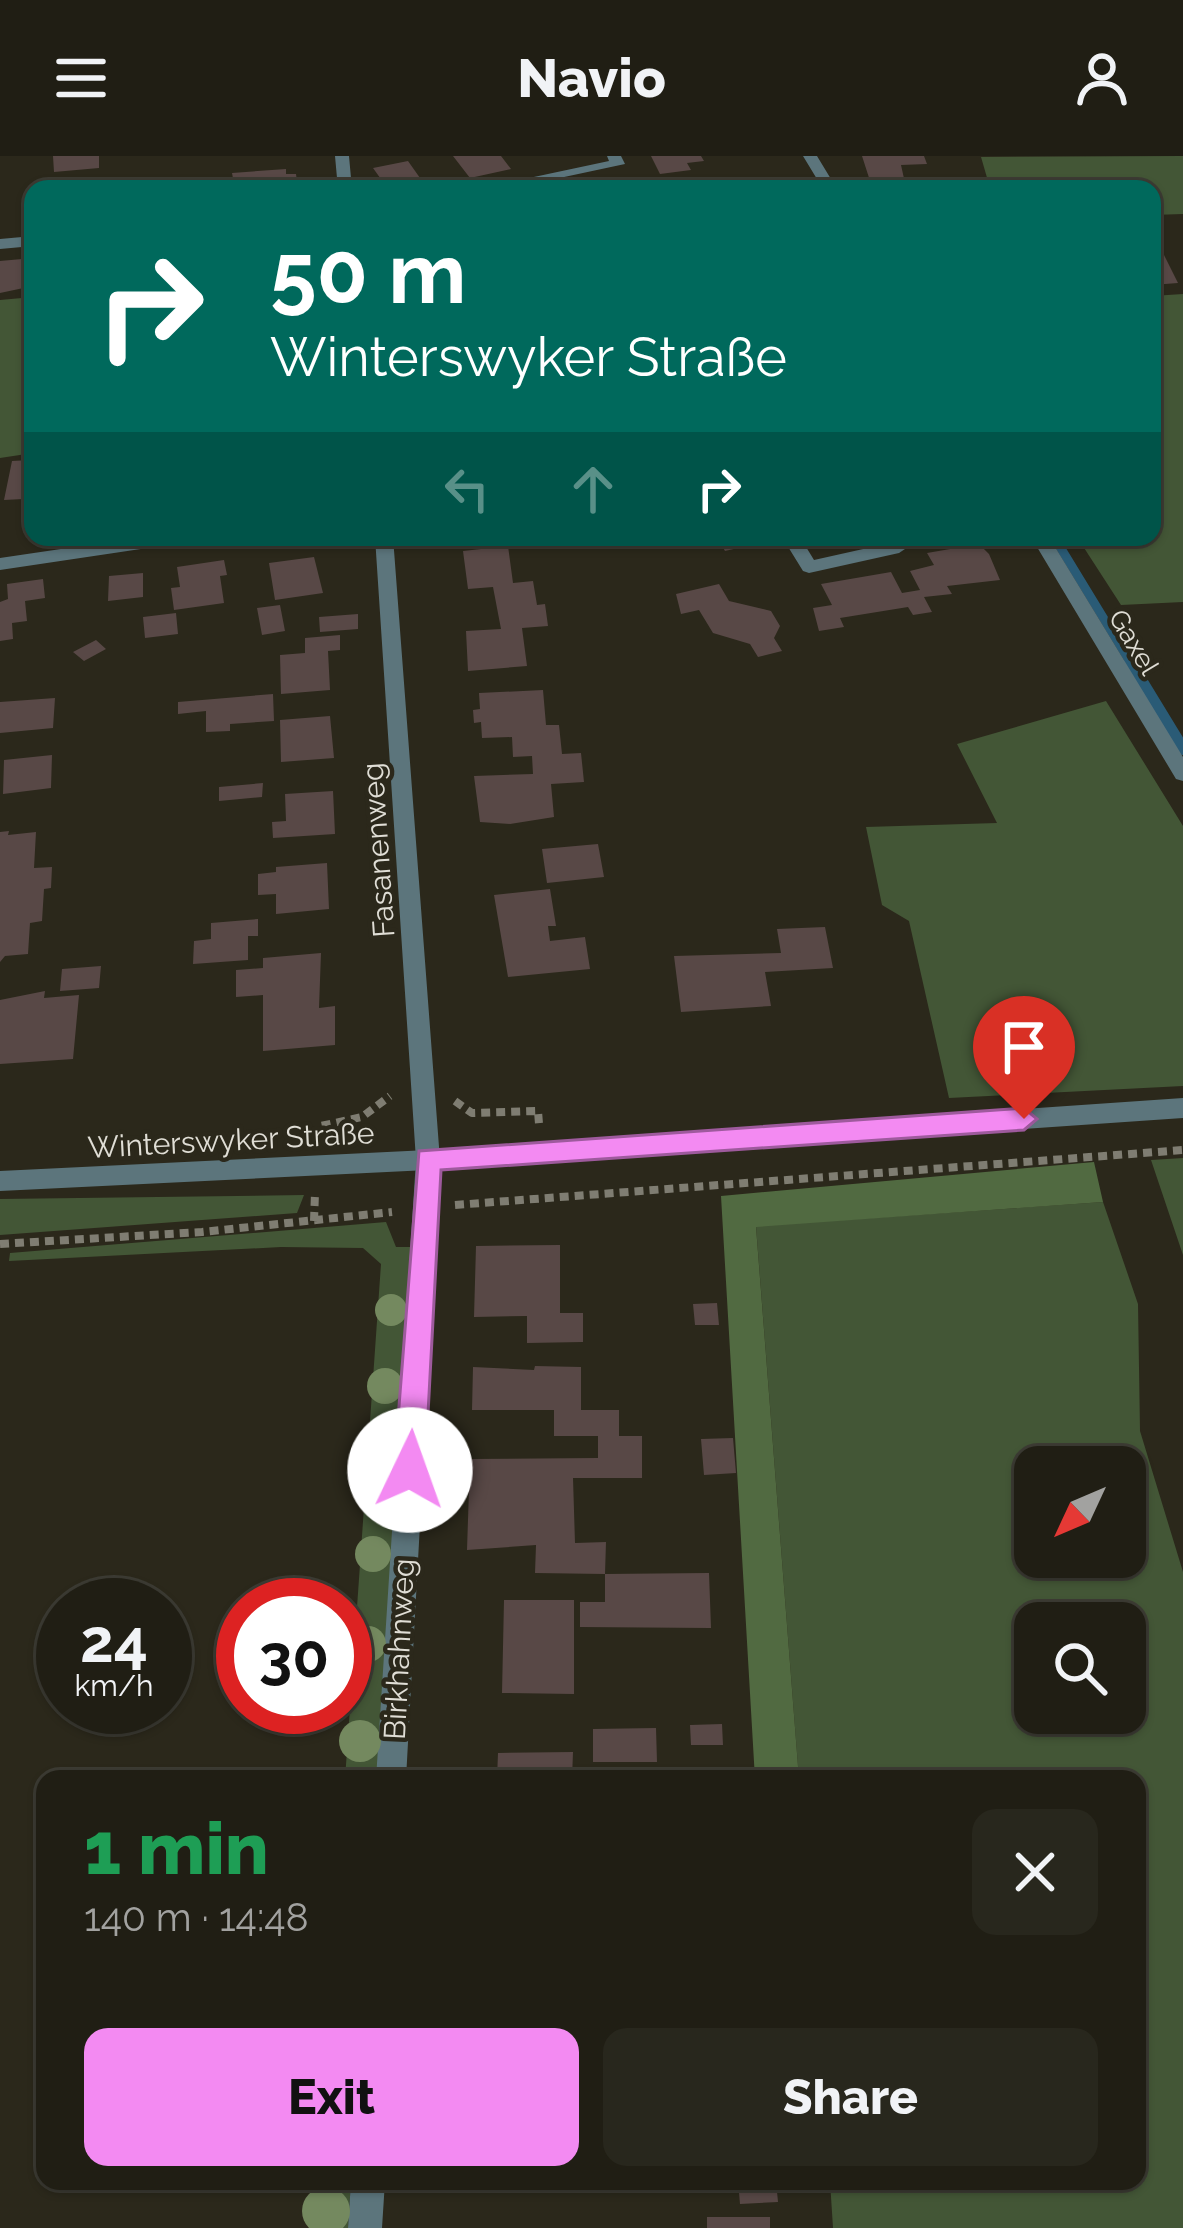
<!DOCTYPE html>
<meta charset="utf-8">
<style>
:root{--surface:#201e14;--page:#28271d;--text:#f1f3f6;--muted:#a2a2a0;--line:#3d3c34;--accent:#f38af2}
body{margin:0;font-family:Raleway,sans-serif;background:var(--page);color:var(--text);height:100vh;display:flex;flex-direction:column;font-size:45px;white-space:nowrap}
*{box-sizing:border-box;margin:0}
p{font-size:39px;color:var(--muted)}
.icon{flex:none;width:66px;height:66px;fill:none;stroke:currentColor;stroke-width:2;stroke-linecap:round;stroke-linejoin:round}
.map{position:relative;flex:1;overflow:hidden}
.sheet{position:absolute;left:36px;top:1614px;width:1110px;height:420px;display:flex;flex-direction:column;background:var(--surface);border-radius:24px;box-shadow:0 3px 9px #0004,0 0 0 3px var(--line)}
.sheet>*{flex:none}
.hud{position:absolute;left:24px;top:24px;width:1137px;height:366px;border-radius:24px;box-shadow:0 3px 9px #0004,0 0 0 3px var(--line);background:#00695c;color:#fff;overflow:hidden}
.needle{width:78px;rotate:226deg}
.fabs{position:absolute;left:1014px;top:1290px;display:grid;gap:24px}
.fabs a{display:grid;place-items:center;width:132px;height:132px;border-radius:24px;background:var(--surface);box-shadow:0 3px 9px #0004,0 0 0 3px var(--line);font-size:60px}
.speed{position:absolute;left:36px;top:1422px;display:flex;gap:24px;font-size:60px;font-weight:700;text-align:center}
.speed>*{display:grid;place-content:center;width:156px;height:156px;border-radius:50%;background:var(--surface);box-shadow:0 3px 9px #0004,0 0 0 3px var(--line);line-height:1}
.speed small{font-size:30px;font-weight:400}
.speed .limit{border:18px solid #d22;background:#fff;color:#111}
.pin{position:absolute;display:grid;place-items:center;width:102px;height:102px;color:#fff;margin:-123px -51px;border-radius:50% 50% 50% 0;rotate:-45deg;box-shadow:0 0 12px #0007}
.pin .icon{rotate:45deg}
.me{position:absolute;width:132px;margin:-66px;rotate:3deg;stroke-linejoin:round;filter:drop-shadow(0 0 9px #0008)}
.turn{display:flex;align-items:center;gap:42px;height:252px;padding:0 48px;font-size:54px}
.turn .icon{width:156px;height:156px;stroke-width:2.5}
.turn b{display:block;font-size:84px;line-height:102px}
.lanes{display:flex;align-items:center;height:114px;padding:0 48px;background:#0003;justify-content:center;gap:60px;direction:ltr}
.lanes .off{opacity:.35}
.round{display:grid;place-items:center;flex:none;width:126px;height:126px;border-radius:24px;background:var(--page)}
.overview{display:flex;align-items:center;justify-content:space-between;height:204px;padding:0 48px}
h1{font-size:72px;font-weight:800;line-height:90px;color:#1e9e55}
.action{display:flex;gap:24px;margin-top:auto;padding:24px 48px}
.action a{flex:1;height:138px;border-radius:24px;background:var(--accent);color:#111;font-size:48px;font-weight:800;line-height:138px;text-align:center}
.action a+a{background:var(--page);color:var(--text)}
header{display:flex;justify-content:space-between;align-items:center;height:156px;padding:0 48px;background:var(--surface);font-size:54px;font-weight:800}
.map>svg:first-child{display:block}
.green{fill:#435636;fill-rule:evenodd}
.forest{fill:#516a41}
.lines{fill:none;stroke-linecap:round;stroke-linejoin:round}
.stream-far1{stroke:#2a5b76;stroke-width:9}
.stream{stroke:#2a5b76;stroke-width:12}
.building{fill:#584846}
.path{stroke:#7f7d72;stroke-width:8;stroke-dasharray:9 6;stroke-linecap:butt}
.minor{fill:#5c757c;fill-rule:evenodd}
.tertiary{fill:#5c757c;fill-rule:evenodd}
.tree{fill:#74895f}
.route{fill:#f38af2;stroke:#9e5a9d;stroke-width:3}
.labels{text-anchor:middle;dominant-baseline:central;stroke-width:9;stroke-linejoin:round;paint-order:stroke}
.far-street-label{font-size:27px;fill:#e0ded6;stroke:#2b281b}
.street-label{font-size:30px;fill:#e0ded6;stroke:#2b281b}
</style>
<header><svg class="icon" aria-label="menu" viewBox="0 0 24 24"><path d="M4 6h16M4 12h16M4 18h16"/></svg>Navio<svg class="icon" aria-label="person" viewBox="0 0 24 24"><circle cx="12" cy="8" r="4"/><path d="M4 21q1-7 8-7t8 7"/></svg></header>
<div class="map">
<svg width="1183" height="2072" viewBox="0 0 1183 2072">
<rect width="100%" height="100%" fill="#2b281b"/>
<path class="green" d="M1183 0V58L1152 59V33H915L990 32 981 1Z
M1183 138V446L1121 449 1077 381H1152V140Z
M33 141V297L0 302V144Z
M1106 545 1183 670V930L949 942 909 765 882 749 866 671 997 667 957 588Z
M1183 1002V1099L1151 1004Z
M304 1039 297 1057 0 1079V1043Z
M1103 1046 1138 1148 1140 1275 1183 1416V2072H833L830 2025H1137V1623H799L756 1070ZM1035 1311H1125V1401H1035ZM1035 1467H1125V1557H1035Z
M386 1066 396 1091H414L378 1623H345L381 1108 363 1092 281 1091 9 1105 10 1097Z
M316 2025H351L348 2072H313Z"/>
<path class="forest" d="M1094 1006 1103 1046 756 1071 799 1623H755L721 1040Z"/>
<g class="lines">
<path class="stream-far1" d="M1054 381 1132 509"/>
<path class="stream" d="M1130 506 1183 593"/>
</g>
<path class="building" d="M53 0H99V12L54 16Z
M453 0H501L511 13 470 22Z
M651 0H701L704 5 687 7 691 14 660 18Z
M862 0H924L927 8 901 9 905 27 871 28Z
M408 5 425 29 388 33 373 12Z
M286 13V18H296L298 33H235L232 17Z
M1152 85H1157L1178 127 1152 129Z
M33 102V130L0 137V105Z
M30 304 23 343 4 344 12 305Z
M717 381H766L768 385 725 395Z
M979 388 989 398 1000 424 947 430 952 438 924 441 932 456 913 459 908 451 840 462 844 471 819 475 813 452 832 449 821 428 891 416 902 437 920 434 910 415 934 409 927 397Z
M508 390 513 427 533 425 537 449 545 448 548 470 522 472 527 510 468 515 466 475 501 473 493 431 468 433 463 395Z
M314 401 323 437 275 444 269 407Z
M224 404 227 419 220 420 224 447 174 454 171 432 180 431 177 411Z
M143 417V441L108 445 109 420Z
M43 423 45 442 25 445 27 465 12 467 13 483 0 485V446L8 443 7 428Z
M719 428 729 445 771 455 780 470 774 482 782 495 758 501 750 488 713 477 699 454 681 458 676 438Z
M280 449 285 475 262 479 257 452Z
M176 457 178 478 145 482 143 461Z
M358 458V473L320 476 319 461Z
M340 479V494L328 495 330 534 281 538 280 499 305 497V482Z
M96 484 106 493 84 505 73 496Z
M543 534 546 569H559L562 598 581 597 584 626 551 628 554 661 510 668 480 666 474 620 533 618 532 600 513 601 512 581 482 582 481 566 474 567 473 554 480 553 479 537Z
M273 538 274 565 230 568V575L206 576V555L178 558V546Z
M55 542 53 572 0 577V546Z
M330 560 334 602 281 606 280 564Z
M52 599 51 632 3 638 4 604Z
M263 627 262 641 219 645V631Z
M333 635 335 678 273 682 272 666 286 665 285 638Z
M9 675 8 679 36 676 34 712 52 711 51 732 44 733 42 765 30 767 28 798 5 800 0 806V676Z
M598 688 604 721 547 727 542 693Z
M327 707 329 753 276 758V738L258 739V718L276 716V711Z
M550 733 556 770H548L550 785 585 781 590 813 508 821 494 739Z
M258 763V780H248V804L193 808 194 785 211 783V767Z
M825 771 833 812 765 816 771 850 681 856 674 800 781 797 777 773Z
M321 797 319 852 335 850V889L263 895V839L236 841V814L263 812V802Z
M101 810 99 832 60 835 62 813Z
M45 835 44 842 79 839 73 903 0 908V844Z
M560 1089V1157H583V1186L527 1187V1160L474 1161 476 1090Z
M717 1147 719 1169H695L693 1148Z
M535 1210 581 1211V1254H619V1280H642V1322H573L575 1387 606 1386 605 1418 709 1417 711 1472 580 1471V1446H605V1418L535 1417 536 1389 467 1394 470 1303 598 1302V1280H554V1254H472L473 1211 534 1214Z
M733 1282 736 1317 704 1319 701 1283Z
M504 1444H574V1538L502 1537Z
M722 1568 723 1589H691L690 1569Z
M656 1572 657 1606H593V1573Z
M573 1596 572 1623H497L498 1597Z
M738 2025H776L778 2046 740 2048Z
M707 2061H770V2072H707Z"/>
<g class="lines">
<path class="path" d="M455 945 472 957 538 955 539 968
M316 980V971L362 961 390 940
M455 1049 1183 994
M314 1065 315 1037
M0 1088 202 1076 392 1056"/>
<path class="minor" d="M335 0H349L352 33H338Z
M607 0H621L625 8 508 33H477L609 5Z
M803 0H817L837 33H823Z
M33 80V90L0 93V83Z
M142 381H190L181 387 0 414V402Z
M375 381H393L440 1004 406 1623H376L416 1004Z
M782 381H800L814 404 899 385 908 391 899 397 809 417 803 415Z
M1031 381H1049L1183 601V625L1176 623Z
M351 2025H385L382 2072H348Z"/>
<path class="tertiary" d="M1183 942V962L428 1014 0 1035V1015L428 994Z"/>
</g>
<g class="tree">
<circle cx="391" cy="1154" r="16"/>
<circle cx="385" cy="1230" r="18"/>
<circle cx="381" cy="1310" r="18"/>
<circle cx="373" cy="1398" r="18"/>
<circle cx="368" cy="1488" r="18"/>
<circle cx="360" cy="1585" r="21"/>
<circle cx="326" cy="2055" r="24"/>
</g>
<path class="route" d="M1024 952 1037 963 1024 974 441 1014 425 1314 420 1324 410 1328 399 1324 394 1314 419 995Z"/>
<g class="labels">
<g class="far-street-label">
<text transform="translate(1134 486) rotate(59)">Gaxel</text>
</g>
<g class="street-label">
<text transform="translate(378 694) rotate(-94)">Fasanenweg</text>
<text transform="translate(231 984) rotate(-3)">Winterswyker Straße</text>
<text transform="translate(399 1493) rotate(-87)">Birkhahnweg</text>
</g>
</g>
</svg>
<div class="fabs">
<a><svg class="needle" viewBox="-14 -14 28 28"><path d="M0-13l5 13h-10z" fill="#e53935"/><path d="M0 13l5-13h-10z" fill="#a2a2a0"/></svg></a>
<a><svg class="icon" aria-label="search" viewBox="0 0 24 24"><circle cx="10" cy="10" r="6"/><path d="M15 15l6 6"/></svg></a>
</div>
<div class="speed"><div>24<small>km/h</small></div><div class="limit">30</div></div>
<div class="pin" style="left:1024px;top:963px;background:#d93025"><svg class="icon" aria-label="arrive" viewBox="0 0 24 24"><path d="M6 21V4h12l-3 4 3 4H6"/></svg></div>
<svg class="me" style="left:410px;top:1314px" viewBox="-20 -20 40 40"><circle r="19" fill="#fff"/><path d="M0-13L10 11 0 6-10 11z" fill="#f38af2"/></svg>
<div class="hud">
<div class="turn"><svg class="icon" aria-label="right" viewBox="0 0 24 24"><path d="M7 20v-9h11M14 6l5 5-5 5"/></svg><div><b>50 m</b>Winterswyker Straße</div></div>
<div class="lanes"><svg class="icon off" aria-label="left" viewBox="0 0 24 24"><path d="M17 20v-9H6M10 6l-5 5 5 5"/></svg><svg class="icon off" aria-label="ahead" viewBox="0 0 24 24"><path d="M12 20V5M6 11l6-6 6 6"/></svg><svg class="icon" aria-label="right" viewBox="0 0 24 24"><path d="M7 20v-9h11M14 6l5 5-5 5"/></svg></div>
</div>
<section class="sheet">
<div class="overview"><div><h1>1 min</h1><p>140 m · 14:48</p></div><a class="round"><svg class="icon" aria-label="close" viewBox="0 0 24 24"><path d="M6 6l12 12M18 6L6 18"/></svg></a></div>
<div class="action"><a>Exit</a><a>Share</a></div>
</section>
</div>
